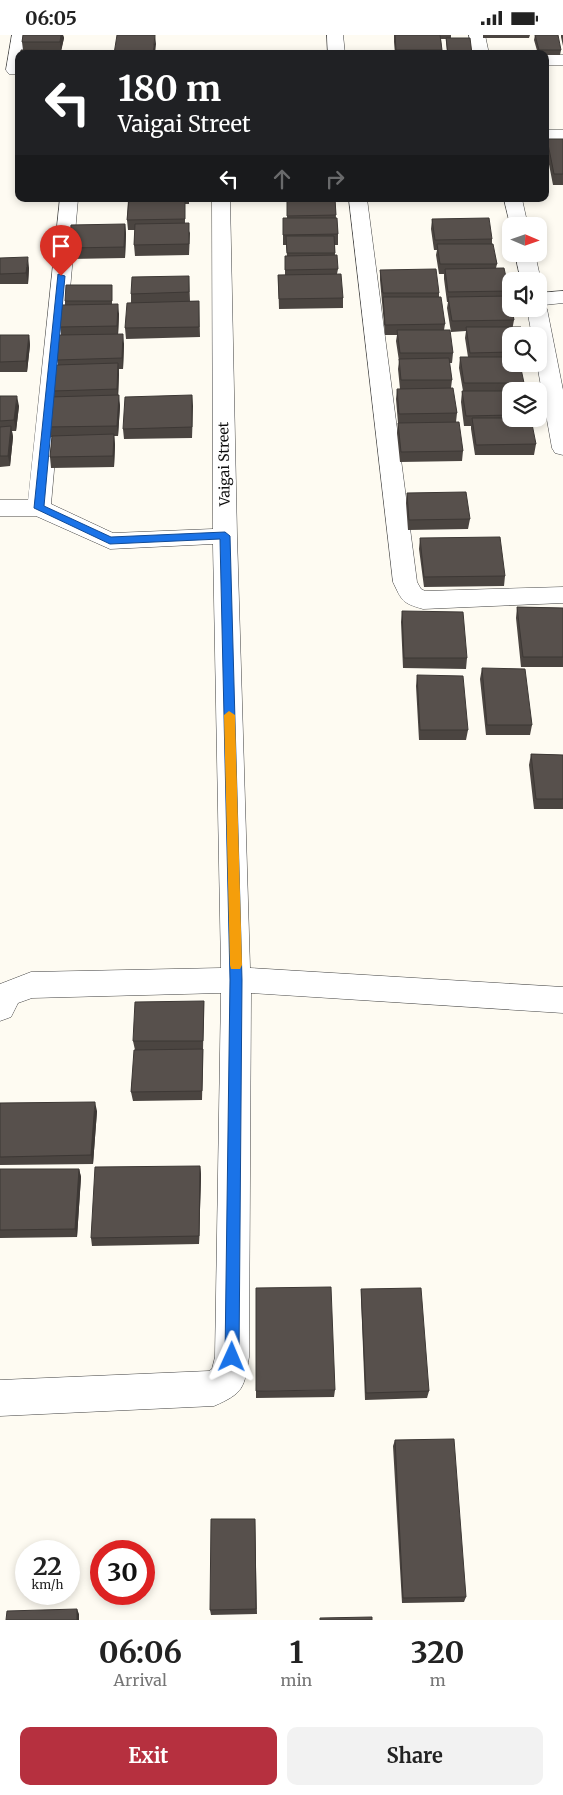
<!DOCTYPE html>
<style>
:root{--surface:#fff;--page:#f2f2f2;--text:#222;--muted:#767676;--accent:#b6303f}
body{margin:0;font-family:Merriweather,serif;background:var(--page);color:var(--text);height:100vh;display:flex;flex-direction:column;font-size:19px;white-space:nowrap}
*{box-sizing:border-box;margin:0}
p{font-size:16px;color:var(--muted)}
.icon{flex:none;width:28px;height:28px;fill:none;stroke:currentColor;stroke-width:2;stroke-linecap:round;stroke-linejoin:round}
.map{position:relative;height:1585px;overflow:hidden}
.sheet{display:flex;flex-direction:column;background:var(--surface);flex:1}
.sheet>*{flex:none}
.hud{position:absolute;left:15px;top:15px;width:534px;height:152px;border-radius:10px;box-shadow:0 2px 8px #0003;background:#202124;color:#fff;overflow:hidden}
.needle{width:32px;rotate:92deg}
.controls{position:absolute;left:502px;top:182px;display:grid;gap:10px}
.controls a{display:grid;place-items:center;width:45px;height:45px;border-radius:10px;background:var(--surface);box-shadow:0 2px 8px #0003;font-size:25px}
.speed{position:absolute;left:15px;top:1505px;display:flex;gap:10px;font-size:25px;font-weight:700;text-align:center}
.speed>*{display:grid;place-content:center;width:65px;height:65px;border-radius:50%;background:var(--surface);box-shadow:0 2px 8px #0003;line-height:1}
.speed small{font-size:12px;font-weight:400}
.speed .limit{border:8px solid #d22;background:#fff;color:#111}
.pin{position:absolute;display:grid;place-items:center;width:42px;height:42px;color:#fff;margin:-51px -21px;border-radius:50% 50% 50% 0;rotate:-45deg;box-shadow:0 0 5px #0007}
.pin .icon{rotate:45deg}
.me{position:absolute;width:55px;margin:-28px;rotate:1deg;stroke-linejoin:round;filter:drop-shadow(0 0 4px #0008)}
.turn{display:flex;align-items:center;gap:18px;height:105px;padding:0 20px;font-size:22px}
.turn .icon{width:65px;height:65px;stroke-width:2.5}
.turn b{display:block;font-size:35px;line-height:42px}
.lanes{display:flex;align-items:center;height:48px;padding:0 20px;background:#0003;justify-content:center;gap:25px;direction:ltr}
.lanes .off{opacity:.35}
.eta{display:flex;justify-content:space-evenly;align-items:center;height:85px;text-align:center}
.eta b{font-size:30px;font-weight:700;line-height:35px}
.primary-button{display:flex;gap:10px;margin-top:auto;padding:10px 20px}
.primary-button a{flex:1;height:58px;border-radius:10px;background:var(--accent);color:#fff;font-size:20px;font-weight:700;line-height:58px;text-align:center}
.primary-button a+a{background:var(--page);color:var(--text)}
.status{display:flex;justify-content:space-between;align-items:center;height:35px;padding:0 25px;background:var(--surface);direction:ltr}
.status svg{height:14px;fill:currentColor}
.map>svg:first-child{display:block}
.lines{fill:none;stroke-linecap:round;stroke-linejoin:round}
.minor-casing{stroke:#424242;stroke-width:1}
.minor{fill:#fff;fill-rule:evenodd}
.wall{fill:#4b4541}
.shaded-wall{fill:#3d3835}
.building{fill:#57504c;stroke:#3d3835}
.route{fill:#1a73e8;stroke:#114b97}
.slow{fill:#f59e0b}
.labels{text-anchor:middle;dominant-baseline:central;stroke-width:5;stroke-linejoin:round;paint-order:stroke}
.street-label{font-size:14px;fill:#0f0f0f;stroke:#fff}
</style>
<div class="status"><b>06:05</b><svg viewBox="0 0 49 12"><path d="M0 12V9h3v3zM5 12V6h3v6zM10 12V3h3v9zM15 12V0h3v12zM26 1h20v11H26zM47 4h2v5h-2z"/></svg></div>
<div class="map">
<svg width="563" height="1585" viewBox="0 0 563 1585">
<rect width="100%" height="100%" fill="#fefbf2"/>
<g class="lines">
<defs>
<path id="minor" d="M12 0H28L26 19H19V39H9L6 35Z
M327 0H343L345 19H328Z
M469 0H485L489 19H472Z
M545 20H563V30H545Z
M545 95H563V105H545Z
M60 164H78L51 469 113 498 213 494 212 164H230L237 501 250 933 563 952V978L251 958 249 1322C244 1353 244 1358 214 1371L0 1381V1345L209 1336 212 1334 215 1322 221 958 32 963 18 968 11 982 0 986V949L31 937 221 933 213 509 110 514 36 481H0V465H28Z
M349 164H367L417 547 421 554 425 556 563 552V568L423 574C402 568 402 566 393 547Z
M504 164H522L528 191H511V194Z
M515 219H535L541 246 539 249V246H521Z
M563 256V268L544 270 547 274 563 355V420L555 418 552 413 537 329H539V301H532L527 274H539V258Z"/>
</defs>
<use href="#minor" class="minor-casing"/>
<use href="#minor" class="minor"/>
</g>
<path class="wall" d="M23 0H63L64 3 61 15H23L22 7Z
M394 0H451V3L472 19H447L446 4H441L442 19H395L394 7Z
M483 0H530L529 3H483Z
M535 0 561 15 560 20H545V19H538L534 5Z
M561 0H563V11L561 2Z
M547 104H563V150H553L546 114Z
M128 164H189V169H185V188L190 198 189 220 135 221 134 210 135 195H128L127 185Z
M287 164H335L336 183 338 199V210H335V220L338 234 337 239 343 263V273L279 274 278 240H285V221H287L286 210H283V183H287Z
M365 164H415L414 165H365Z
M423 164H481L423 165Z
M432 184 492 204V209L497 229 496 233 509 256 508 262 514 285 511 301V329L524 348 523 356H511V384L536 409 534 420H475L471 394V391H464L461 367 462 356H463L459 333 460 322H468L465 303 466 296 451 297 447 273 448 267H447L444 244V239H439L436 220 437 215H434L431 194Z
M125 189 126 199 125 223 70 224 69 213Z
M0 223 29 233 28 249H0Z
M380 235 439 258V262L445 289 444 295 453 318 452 328H449L452 345 451 353 457 378 456 387 463 416 462 426 400 427 397 398 398 388 396 364 397 354H400L398 334 399 326 396 306 397 300H385L380 245Z
M189 241 190 266H199L200 302 126 304 125 293 131 267V259Z
M112 250V269L119 279 118 299 124 309 123 334H119L118 361 120 371 118 401H114L115 410 114 432 51 433 50 422 52 402 48 403 46 392 54 362 53 356 58 330 57 325 61 300 60 292 65 270V266Z
M0 300H29L30 310 27 337H0Z
M192 360V403L124 404 123 394Z
M0 361 19 371 16 396H12L13 402 10 431 0 432Z
M407 458 470 484 468 494 408 495 406 468Z
M420 503 505 541 504 551 424 552 419 514Z
M517 572 563 573V632H521L516 583Z
M402 576 467 623 466 634 403 633 401 587Z
M482 633 532 690 530 700H486L480 644Z
M417 640 468 695 466 705H419L416 651Z
M531 719 563 720V774H534L529 730Z
M204 966V975L203 1015V1023L202 1065 133 1066 131 1057 135 1015 133 1006Z
M0 1068 97 1076 93 1129 0 1130Z
M200 1131 201 1140 199 1209 92 1211 91 1203Z
M0 1134H79L81 1142 77 1202 0 1203Z
M361 1254 429 1356 427 1363 365 1365 361 1262Z
M335 1355 334 1362 256 1363V1356Z
M395 1405 466 1562 464 1567 402 1568 393 1411Z
M255 1484 257 1579 211 1580 210 1575Z"/>
<path class="shaded-wall" d="M61 0H63L64 3 61 17 60 7Z
M155 0 156 9 155 19H153Z
M125 189 126 199 125 223 124 212Z
M28 222 29 233 28 249 26 238Z
M118 269 119 279 118 302 117 291Z
M123 299 124 309 123 334 122 323Z
M29 300 30 310 27 337 26 326Z
M118 328 119 339 118 365 117 354Z
M119 360 120 371 118 401 117 391Z
M192 360 193 371 192 403Z
M17 361 19 371 16 396 14 385Z
M11 391 13 402 10 431 8 421Z
M114 399 115 410 114 432 113 421Z
M95 1067 97 1076 93 1129 91 1120Z
M200 1131 201 1140 199 1209V1201Z
M79 1134 81 1142 77 1202 75 1194Z
M77 1574 79 1579V1585H77Z"/>
<path class="building" d="M23 0H61L60 7H22Z
M117 0H155L153 19H114Z
M395 0H440L442 15H396Z
M535 0H558L561 15H539Z
M446 3H470L472 19H448Z
M21 15 71 16 70 19H21Z
M547 104H563V139H554Z
M129 164H185V184L127 185Z
M287 164H335L336 180 287 181Z
M283 183H337L338 199 283 200Z
M489 183 492 204 435 205 432 184Z
M189 188V209L134 210 135 189Z
M125 189 124 212 69 213 71 190Z
M286 201H334L335 218H287Z
M437 209H493L497 229H440Z
M337 220 338 234 285 235V221Z
M28 222 26 238 0 239V223Z
M504 233 509 256 448 257 445 234Z
M436 234 439 258H383L380 235Z
M341 239 343 263 279 264 278 240Z
M189 241V257L131 259 132 242Z
M66 250H112V266H65Z
M510 261 511 274H512L514 285 452 286 448 262Z
M383 262H441L445 289 385 290Z
M199 266V292L125 293 127 268Z
M118 269 117 291 60 292 62 270Z
M466 292H521L522 301H511V317L470 318Z
M397 295H450L453 318H400Z
M123 299 122 323 57 325 59 300Z
M0 300H29L26 326 0 327Z
M460 322H511V329H520L524 348H464Z
M449 323 452 345H401L399 324Z
M118 328 117 354 53 356 56 330Z
M453 353 457 378 399 379 397 354Z
M462 356H522H511V380L466 381Z
M119 360 117 391 46 392 49 362Z
M192 360V392L123 394 125 362Z
M0 361H17L14 385 0 386Z
M472 383H511V384H531L536 409 476 410Z
M459 387 463 416 401 417 398 388Z
M11 391 8 421H0V392Z
M114 399 113 421 50 422 52 401Z
M466 457 470 484 409 485 407 458Z
M500 502 505 541 424 542 420 503Z
M517 572 563 573V622H523Z
M402 576 463 577 467 623H404Z
M482 633 525 634 532 690H487Z
M417 640 463 641 468 695H420Z
M531 719 563 720V764H536Z
M204 966 203 1006H133L135 967Z
M203 1014 202 1056 131 1057 134 1015Z
M95 1067 91 1120 0 1122V1068Z
M200 1131 199 1201 91 1203 95 1132Z
M0 1134H79L75 1194 0 1195Z
M331 1252 335 1355 256 1356V1253Z
M421 1253 429 1356 366 1358 361 1254Z
M454 1404 466 1562 403 1563 395 1405Z
M211 1484H255L256 1574 210 1575Z
M77 1574V1585H6L7 1576Z
M372 1582V1585H320V1583Z"/>
<path class="route" d="M58 239 65 241 44 471 111 502 225 497 230 501 242 945 239 1322 237 1327 232 1330 227 1327 225 1322 230 945 220 504 110 509 34 473Z"/>
<path class="slow" d="M229 676 235 680 242 930 240 934H231L230 930 224 680Z"/>
<g class="labels">
<g class="street-label">
<text transform="translate(224 429) rotate(-91)">Vaigai Street</text>
</g>
</g>
</svg>
<div class="controls">
<a><svg class="needle" viewBox="-14 -14 28 28"><path d="M0-13l5 13h-10z" fill="#e53935"/><path d="M0 13l5-13h-10z" fill="#767676"/></svg></a>
<a><svg class="icon" aria-label="sound" viewBox="0 0 24 24"><path d="M4 9h4l5-4v14l-5-4H4zM17 9q2 3 0 6"/></svg></a>
<a><svg class="icon" aria-label="search" viewBox="0 0 24 24"><circle cx="10" cy="10" r="6"/><path d="M15 15l6 6"/></svg></a>
<a><svg class="icon" aria-label="layers" viewBox="0 0 24 24"><path d="M12 4l9 5-9 5-9-5zM3 14l9 5 9-5"/></svg></a>
</div>
<div class="speed"><div>22<small>km/h</small></div><div class="limit">30</div></div>
<div class="pin" style="left:61px;top:241px;background:#d93025"><svg class="icon" aria-label="arrive" viewBox="0 0 24 24"><path d="M6 21V4h12l-3 4 3 4H6"/></svg></div>
<svg class="me" style="left:232px;top:1322px" viewBox="-20 -20 40 40"><path d="M0-17L14 15 0 8-14 15z" fill="#1a73e8" stroke="#fff" stroke-width="4"/></svg>
<div class="hud">
<div class="turn"><svg class="icon" aria-label="left" viewBox="0 0 24 24"><path d="M17 20v-9H6M10 6l-5 5 5 5"/></svg><div><b>180 m</b>Vaigai Street</div></div>
<div class="lanes"><svg class="icon" aria-label="left" viewBox="0 0 24 24"><path d="M17 20v-9H6M10 6l-5 5 5 5"/></svg><svg class="icon off" aria-label="ahead" viewBox="0 0 24 24"><path d="M12 20V5M6 11l6-6 6 6"/></svg><svg class="icon off" aria-label="right" viewBox="0 0 24 24"><path d="M7 20v-9h11M14 6l5 5-5 5"/></svg></div>
</div>
</div>
<section class="sheet">
<div class="eta">
<div><b>06:06</b><p>Arrival</p></div>
<div><b>1</b><p>min</p></div>
<div><b>320</b><p>m</p></div>
</div>
<div class="primary-button"><a>Exit</a><a>Share</a></div>
</section>
